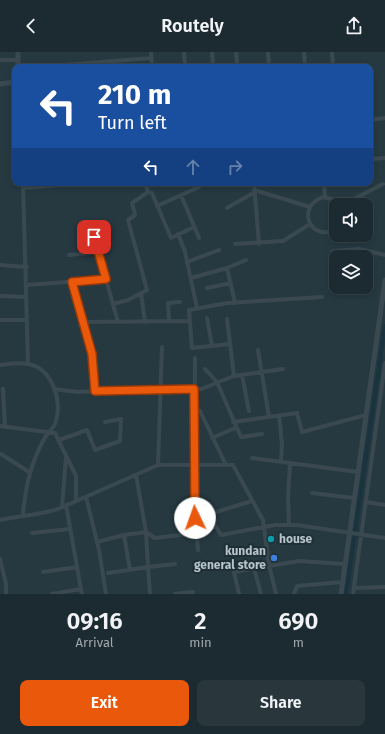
<!DOCTYPE html>
<style>
:root{--surface:#1c2b31;--page:#29373d;--text:#f1f3f6;--muted:#a0a7ab;--line:#3a474d;--accent:#ea580c}
body{margin:0;font-family:"Fira Sans",sans-serif;background:var(--page);color:var(--text);height:100vh;display:flex;flex-direction:column;font-size:15px;white-space:nowrap}
*{box-sizing:border-box;margin:0}
p{font-size:13px;color:var(--muted)}
.icon{flex:none;width:22px;height:22px;fill:none;stroke:currentColor;stroke-width:2;stroke-linecap:round;stroke-linejoin:round}
.map{position:relative;height:542px;overflow:hidden}
.sheet{display:flex;flex-direction:column;background:var(--surface);flex:1}
.sheet>*{flex:none}
.top-card{position:absolute;left:12px;top:12px;width:361px;height:122px;border-radius:8px;box-shadow:0 2px 6px #0003,0 0 0 1px var(--line);background:#1a4fa0;color:#fff;overflow:hidden}
.tools{position:absolute;left:329px;top:146px;display:grid;gap:8px}
.tools a{display:grid;place-items:center;width:44px;height:44px;border-radius:8px;background:var(--surface);box-shadow:0 2px 6px #0003,0 0 0 1px var(--line);font-size:20px}
.pin{position:absolute;display:grid;place-items:center;width:34px;height:34px;color:#fff;margin:-17px;border-radius:8px;box-shadow:0 2px 6px #0006}
.me{position:absolute;width:44px;margin:-22px;rotate:357deg;stroke-linejoin:round;filter:drop-shadow(0 0 3px #0008)}
.turn{display:flex;align-items:center;gap:14px;height:84px;padding:0 20px;font-size:18px}
.turn .icon{width:52px;height:52px;stroke-width:2.5}
.turn b{display:block;font-size:28px;line-height:34px}
.lanes{display:flex;align-items:center;height:38px;padding:0 20px;background:#0003;justify-content:center;gap:20px;direction:ltr}
.lanes .off{opacity:.35}
.eta{display:flex;justify-content:space-evenly;align-items:center;height:68px;text-align:center}
.eta b{font-size:24px;font-weight:600;line-height:28px}
.action{display:flex;gap:8px;margin-top:auto;padding:8px 20px}
.action a{flex:1;height:46px;border-radius:8px;background:var(--accent);color:#fff;font-size:16px;font-weight:600;line-height:46px;text-align:center}
.action a+a{background:var(--page);color:var(--text)}
header{display:flex;justify-content:space-between;align-items:center;height:52px;padding:0 20px;background:var(--surface);font-size:18px;font-weight:600}
.map>svg:first-child{display:block}
.lines{fill:none;stroke-linecap:round;stroke-linejoin:round}
.canal{stroke:#19333f;stroke-width:4}
.minor{stroke:#3a4950;stroke-width:4}
.tertiary{stroke:#3a4950;stroke-width:5}
.route-casing{stroke:#983908;stroke-width:10}
.route{stroke:#ea580c;stroke-width:7}
.culture-dot{fill:#0f9aa8;stroke:#1f2f36;stroke-width:1.5}
.shop-dot{fill:#3f7fe0;stroke:#1f2f36;stroke-width:1.5}
.labels{text-anchor:middle;dominant-baseline:central;stroke-width:4;stroke-linejoin:round;paint-order:stroke}
.poi-label{font-size:12px;font-weight:bold;fill:#b7c4cb;stroke:#1f2f36;text-anchor:start}
</style>
<header><svg class="icon" aria-label="back" viewBox="0 0 24 24"><path d="M15 5l-7 7 7 7"/></svg>Routely<svg class="icon" aria-label="share" viewBox="0 0 24 24"><path d="M12 15V3M7 8l5-5 5 5M5 13v7h14v-7"/></svg></header>
<div class="map">
<svg width="385" height="542" viewBox="0 0 385 542">
<rect width="100%" height="100%" fill="#263941"/>
<g class="lines">
<path class="canal" d="M346 542 385 274"/>
<path class="minor" d="M151 0 152 15
M184 0 185 15
M212 0 213 13
M236 0 237 10
M268 0 269 15
M304 0 305 15
M332 0 333 15
M0 8H18
M40 15 152 6
M370 68 385 66
M370 107 385 106
M23 131 28 312
M145 131 148 140 152 141 171 186 194 175
M254 131 259 192
M324 131 325 145
M24 136 84 131
M254 138 310 155
M181 143 199 186
M342 153 383 132
M157 154 199 135
M227 156 255 140
M336 177C312 191 294 156 323 145L335 148 340 153
M178 182 185 200 197 256
M94 185 118 270
M235 192 283 189 310 172
M69 203 98 200
M187 210 219 198
M0 213 27 215
M227 216 235 251
M335 225 332 200 334 199 359 197 385 203
M191 226 227 216 246 208
M73 230 92 302 95 339
M27 233 106 227
M207 236 231 231
M141 241 145 270
M0 244 26 245
M113 252 128 248 147 238 128 168 135 163 132 151 148 140
M207 266 212 294
M227 267 234 324
M0 268H26
M169 269 168 251 180 250
M83 270 189 269
M230 292 192 296 189 258 227 251 322 245
M258 298 269 365
M195 306 194 453 198 498
M0 313C9 312 19 310 28 312 52 316 62 348 56 369 54 377 46 382 43 389 30 413 25 436 23 463
M205 317 217 330 241 385 262 382
M242 323 249 359
M3 337 5 374
M54 337 78 340 160 336 201 337 234 324 283 317
M193 355 200 359 226 413
M279 363 282 392 281 410
M233 370 297 361 302 380 366 363
M0 374 55 381 76 424V449
M212 386 235 376
M59 388 87 378 95 398 120 389 121 367 105 370
M1 402 29 420
M252 406 358 420
M158 413 162 295
M136 423 146 480 148 515 175 512
M312 441 354 446
M86 445 99 498 106 542
M366 450 385 453
M66 453 81 537
M62 455 66 405
M216 460 252 449
M0 468C19 464 39 463 58 457L158 413H233L263 468 269 513 276 542
M289 473 288 445 290 411
M196 478 216 475 221 483 275 473H297L385 486
M32 481 70 477
M97 490 124 483
M228 502 267 495
M0 507 6 532V542
M254 516 261 542
M130 518 124 483 146 480 155 486 196 481
M43 520 77 515
M108 521 148 515 150 542
M354 536 385 535
M52 542 81 537 82 542
M175 542 193 540
M239 542 234 520 299 509 345 512
M294 542 297 534 342 530
M353 542 385 311"/>
<path class="tertiary" d="M18 0V15
M0 32 15 30
M341 542 385 228"/>
</g>
<g class="lines">
<defs>
<path id="route" d="M94 185 106 227 72 230 92 302 95 339 194 337 195 466"/>
</defs>
<use href="#route" class="route-casing"/>
<use href="#route" class="route"/>
</g>
<circle class="culture-dot" cx="271" cy="487" r="4"/>
<circle class="shop-dot" cx="274" cy="506" r="4"/>
<g class="labels">
<g class="poi-label">
<text x="279" y="487">house</text>
<text x="266" y="499" text-anchor="end">kundan<tspan x="266" dy="14">general store</tspan></text>
</g>
</g>
</svg>
<div class="tools">
<a><svg class="icon" aria-label="sound" viewBox="0 0 24 24"><path d="M4 9h4l5-4v14l-5-4H4zM17 9q2 3 0 6"/></svg></a>
<a><svg class="icon" aria-label="layers" viewBox="0 0 24 24"><path d="M12 4l9 5-9 5-9-5zM3 14l9 5 9-5"/></svg></a>
</div>
<div class="pin" style="left:94px;top:185px;background:#d93025"><svg class="icon" aria-label="arrive" viewBox="0 0 24 24"><path d="M6 21V4h12l-3 4 3 4H6"/></svg></div>
<svg class="me" style="left:195px;top:466px" viewBox="-20 -20 40 40"><circle r="19" fill="#fff"/><path d="M0-13L10 11 0 6-10 11z" fill="#ea580c"/></svg>
<div class="top-card">
<div class="turn"><svg class="icon" aria-label="left" viewBox="0 0 24 24"><path d="M17 20v-9H6M10 6l-5 5 5 5"/></svg><div><b>210 m</b>Turn left</div></div>
<div class="lanes"><svg class="icon" aria-label="left" viewBox="0 0 24 24"><path d="M17 20v-9H6M10 6l-5 5 5 5"/></svg><svg class="icon off" aria-label="ahead" viewBox="0 0 24 24"><path d="M12 20V5M6 11l6-6 6 6"/></svg><svg class="icon off" aria-label="right" viewBox="0 0 24 24"><path d="M7 20v-9h11M14 6l5 5-5 5"/></svg></div>
</div>
</div>
<section class="sheet">
<div class="eta">
<div><b>09:16</b><p>Arrival</p></div>
<div><b>2</b><p>min</p></div>
<div><b>690</b><p>m</p></div>
</div>
<div class="action"><a>Exit</a><a>Share</a></div>
</section>
